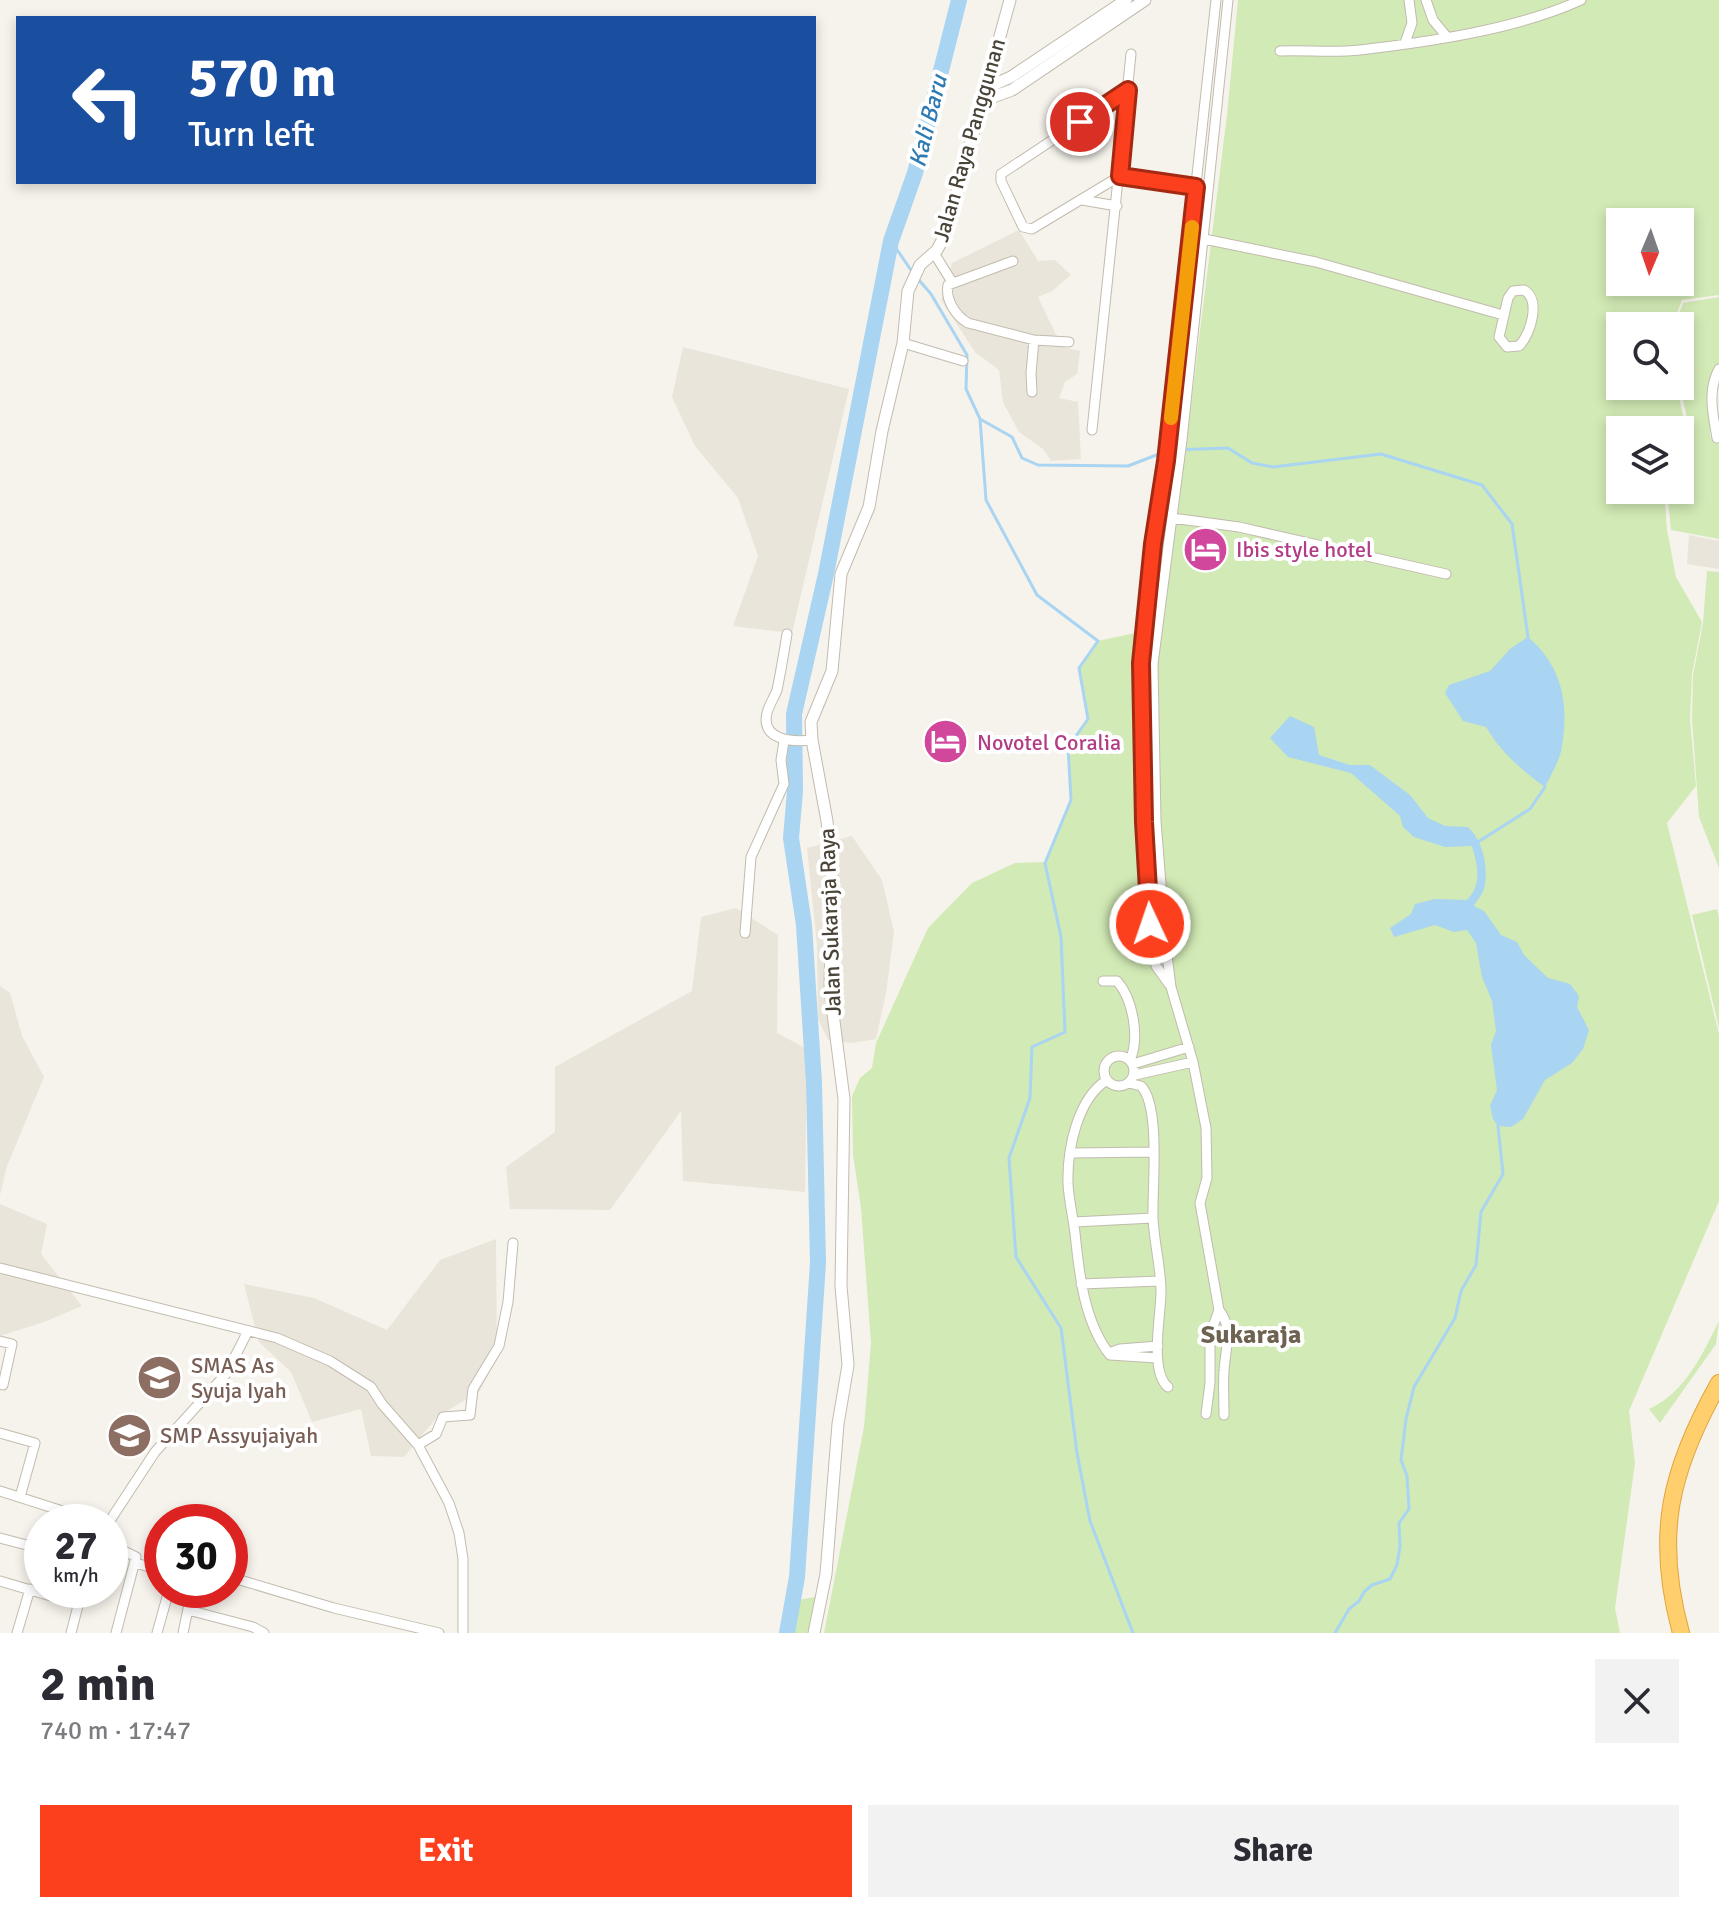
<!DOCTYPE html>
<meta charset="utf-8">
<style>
:root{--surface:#fff;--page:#f2f2f3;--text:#2b2b33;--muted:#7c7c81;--accent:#fc3f1d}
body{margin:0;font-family:Signika,sans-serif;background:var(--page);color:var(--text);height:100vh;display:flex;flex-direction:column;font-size:30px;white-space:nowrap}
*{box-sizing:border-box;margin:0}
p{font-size:26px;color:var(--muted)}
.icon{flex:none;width:44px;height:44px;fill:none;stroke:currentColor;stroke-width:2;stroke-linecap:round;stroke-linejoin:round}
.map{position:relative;height:1633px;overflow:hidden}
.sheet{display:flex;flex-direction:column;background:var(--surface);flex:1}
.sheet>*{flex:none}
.banner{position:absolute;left:16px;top:16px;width:800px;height:168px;border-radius:0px;box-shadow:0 4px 12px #0003;background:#1a4fa0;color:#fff;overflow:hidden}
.needle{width:52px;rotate:182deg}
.controls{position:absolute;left:1606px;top:208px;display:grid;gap:16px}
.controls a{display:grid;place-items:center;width:88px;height:88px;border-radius:0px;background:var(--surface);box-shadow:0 4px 12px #0003;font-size:40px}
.speed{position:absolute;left:24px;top:1504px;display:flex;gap:16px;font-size:40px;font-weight:700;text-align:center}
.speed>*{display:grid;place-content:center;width:104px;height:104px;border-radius:50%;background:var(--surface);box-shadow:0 4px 12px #0003;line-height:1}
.speed small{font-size:20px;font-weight:400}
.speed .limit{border:12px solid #d22;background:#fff;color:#111}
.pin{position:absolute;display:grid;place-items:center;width:68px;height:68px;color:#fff;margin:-34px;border:4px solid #fff;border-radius:50%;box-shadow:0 2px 8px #0007}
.me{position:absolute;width:88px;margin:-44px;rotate:357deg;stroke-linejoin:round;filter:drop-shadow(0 0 6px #0008)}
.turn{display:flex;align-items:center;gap:28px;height:168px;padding:0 40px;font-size:36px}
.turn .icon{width:104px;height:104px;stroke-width:2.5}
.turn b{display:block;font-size:56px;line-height:68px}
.round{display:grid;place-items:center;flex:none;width:84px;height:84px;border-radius:0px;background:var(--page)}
.head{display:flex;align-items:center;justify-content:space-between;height:136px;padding:0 40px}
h1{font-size:48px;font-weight:800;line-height:60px}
.button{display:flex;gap:16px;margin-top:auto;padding:16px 40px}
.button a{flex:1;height:92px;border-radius:0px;background:var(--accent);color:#fff;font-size:32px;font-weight:800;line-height:92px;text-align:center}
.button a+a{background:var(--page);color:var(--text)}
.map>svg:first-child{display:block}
.residential{fill:#eae5da}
.green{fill:#d2eab5;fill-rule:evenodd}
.water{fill:#a9d4f2}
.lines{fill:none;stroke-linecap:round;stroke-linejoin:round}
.stream{stroke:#a9d4f2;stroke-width:3}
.river{stroke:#a9d4f2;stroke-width:16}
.minor-casing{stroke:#c2bbae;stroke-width:11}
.tertiary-casing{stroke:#c2bbae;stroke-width:13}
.motorway-casing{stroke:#e0a43c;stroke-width:18}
.minor{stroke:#fff;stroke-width:9}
.tertiary{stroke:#fff;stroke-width:11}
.motorway{stroke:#ffcf6e;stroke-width:16}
.route-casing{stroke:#a42913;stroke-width:20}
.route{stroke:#fc3f1d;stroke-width:14}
.slow{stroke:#f59e0b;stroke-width:14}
.labels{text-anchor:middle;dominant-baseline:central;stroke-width:8;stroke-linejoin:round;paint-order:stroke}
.street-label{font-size:22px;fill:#4b4439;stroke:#fff}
.hotel-label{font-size:22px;fill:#b23c85;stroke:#fff;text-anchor:start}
.education-label{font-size:22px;fill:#785e54;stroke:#fff;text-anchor:start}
.water-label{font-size:24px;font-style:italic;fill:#2e7ab2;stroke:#fff}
.quarter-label{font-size:26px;font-weight:bold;fill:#6e6250;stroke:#fff}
</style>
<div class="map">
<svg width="1719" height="1633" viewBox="0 0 1719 1633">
<rect width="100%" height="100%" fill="#f6f3ec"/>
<path class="residential" d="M1019 230 1038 261 1055 260 1071 275 1052 291 1038 297 1062 347 1080 351 1077 374 1065 382 1059 398 1078 402 1081 459 1051 461 1043 449 1019 432 1003 402 999 370 975 352 941 300 952 263Z
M683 347 849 389 792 633 733 626 758 556 738 498 695 446 672 397Z
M1689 535 1719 541V569L1687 564Z
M852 836 882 880 894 932 886 993 876 1039 852 1043 828 1040 818 1019 817 945 807 848Z
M736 908 778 935 777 1033 807 1049 805 1192 683 1181 681 1111 610 1210 510 1209 506 1167 555 1132V1067L692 991 701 917Z
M0 986 10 993 22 1036 44 1077 7 1166 0 1195Z
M0 1204 47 1224 41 1254 82 1306 44 1322 0 1336Z
M496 1239 497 1357 480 1391 437 1417 404 1457 371 1456 361 1409 312 1422 291 1372 259 1342 244 1284 314 1298 387 1330 440 1260Z"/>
<path class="green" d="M1238 0H1719V295L1682 300 1672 326H1620V386H1677L1685 426 1679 430H1620V490H1664L1667 530 1676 577 1702 622 1692 674 1690 719 1696 786 1667 823 1719 1034V1201L1629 1411 1635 1463 1615 1608 1620 1633H824L864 1427 871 1343 861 1208 853 1155 852 1096 860 1078 872 1068 876 1043 928 928 972 883 1015 863 1045 862 1071 800 1068 747 1088 719 1079 668 1098 641 1163 627 1227 115ZM1620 222H1680V282H1620Z
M1719 297V383L1715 403V421C1709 429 1708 433 1713 442L1719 444V539L1671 530 1667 490H1680V434L1689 427 1680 386V326H1674L1683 303Z
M1707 571 1719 572V868L1699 817 1692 719 1693 675 1703 623Z
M1717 909 1719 917V1028L1692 915Z
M1719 1321 1716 1344 1660 1423 1649 1409C1685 1393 1702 1355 1719 1321Z
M815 1597 819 1633H792L798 1600Z"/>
<path class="water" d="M1528 637C1562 666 1569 703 1562 746 1560 760 1551 775 1545 787 1521 769 1502 754 1486 727L1463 721 1445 693 1449 685 1490 671 1510 649Z
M1290 716 1314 727 1319 755 1350 765H1370L1410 795 1428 818 1445 826 1468 827C1483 841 1489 868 1484 889 1482 895 1477 900 1474 906L1484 911 1501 935 1517 942 1524 955 1548 978 1570 984 1579 996 1577 1007 1589 1030 1583 1049 1572 1063 1545 1080 1523 1119 1511 1127 1498 1126 1493 1119 1490 1106 1497 1090 1491 1045 1496 1031 1492 1001 1482 977 1476 943 1467 930 1454 932 1435 925 1394 937 1390 928 1411 914 1415 904 1435 899 1467 900C1482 885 1478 866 1472 846L1445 847 1414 837 1403 827 1400 816 1351 773 1288 757 1270 738Z"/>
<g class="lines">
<path class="stream" d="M891 241 913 273
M918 279 931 294 967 355 966 389 980 419 1012 437 1022 458 1038 465 1128 466 1164 452
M980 419 986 500 1037 595 1098 641 1079 668 1088 719 1068 747 1071 800 1045 863 1061 937 1065 1032 1032 1047 1030 1098 1009 1158 1016 1257 1061 1328 1077 1453 1090 1521 1133 1633
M1171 450 1228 448 1252 463 1273 467 1381 454 1482 485 1512 524 1528 637
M1478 842 1530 809 1545 787
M1335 1633 1349 1609 1359 1601 1364 1592 1372 1585 1390 1579 1397 1565 1400 1546 1399 1523 1409 1509 1407 1476 1401 1460 1406 1419 1414 1387 1455 1318 1461 1291 1476 1265 1481 1212 1503 1174 1498 1126"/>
<path class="river" d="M787 1633 797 1577 818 1263 814 1083 804 925 791 838 795 791 794 714 826 574 891 241 915 173 959 0"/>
<defs>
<path id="minor" d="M1426 0 1433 20 1447 37
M1405 43 1412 23 1409 0
M1280 51C1307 50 1334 53 1360 50 1429 42 1518 29 1581 0
M1128 90 1001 174V181L1023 227 1032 229 1120 176 1201 188
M1082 200 1117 206
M1204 239 1316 262 1503 315
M934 253 952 282
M1013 261 948 285C945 300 956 316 968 323L1034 340 1069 342
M1524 290C1541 300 1531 334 1519 346L1507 347 1499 337 1508 298 1513 291Z
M903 343 963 361
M1032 392 1031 373 1034 340
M1092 430 1131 54
M1717 438C1713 414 1707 391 1719 369
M1172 518 1239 527 1446 574
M787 634C784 652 781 671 777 690 774 698 769 705 767 713 760 741 794 742 812 740
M745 933 751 857 784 784 781 760 784 741
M1103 981H1117C1133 999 1140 1038 1130 1060
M1169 984 1156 966 1152 942 1144 822 1141 663 1153 544 1166 461 1216 0
M1104 1071a15 15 0 1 1 30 0a15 15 0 1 1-30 0Z
M1133 1064 1189 1047
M1135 1075 1193 1062
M1107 1080C1077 1099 1067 1150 1068 1184 1069 1201 1073 1217 1075 1233 1079 1273 1084 1322 1110 1355L1157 1358
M1129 1083 1141 1086C1161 1106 1152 1189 1153 1218 1154 1243 1161 1267 1161 1292 1161 1315 1149 1371 1168 1387
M1071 1153 1154 1152
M1074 1222 1153 1218
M0 1268 277 1338 330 1361 371 1387 382 1404 418 1445 449 1503 459 1533 463 1559V1633
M1081 1284 1160 1281
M1219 1310C1234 1329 1225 1349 1224 1371 1223 1385 1224 1401 1224 1415
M0 1341 12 1344 3 1385 0 1384
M1109 1353 1120 1349 1158 1346
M1206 1414 1210 1383V1335L1219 1310 1200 1203 1207 1178 1206 1128 1193 1062 1171 987 1166 947 1156 821 1153 664 1182 440 1228 0
M0 1433 35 1443 20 1497
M418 1445 436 1434 443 1417 470 1415 473 1389 499 1346 508 1302 513 1243
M0 1491 97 1522
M109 1522 155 1452 226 1374 248 1331
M0 1538 42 1549
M110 1544 136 1557 116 1633
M136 1563 162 1571
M230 1577 334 1608 439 1633
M0 1581 78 1604
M188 1610 253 1627 264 1633
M17 1633 30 1589
M71 1633 82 1590
M157 1633 169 1590
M183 1633 192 1590"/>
<path id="tertiary" d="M986 88 1011 77 1126 0
M982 101 1012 90 1145 0
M814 1633 826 1574 838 1424 848 1365 841 1286 844 1099 830 990 832 871 827 821 812 740 811 722 832 671 841 574 869 507 882 431 903 343 908 291 920 265 937 250 945 235 1010 0"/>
<path id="motorway" d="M1681 1633C1654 1535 1670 1470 1719 1383"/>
</defs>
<use href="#minor" class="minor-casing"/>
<use href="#tertiary" class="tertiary-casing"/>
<use href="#motorway" class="motorway-casing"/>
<use href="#minor" class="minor"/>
<use href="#tertiary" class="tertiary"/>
<use href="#motorway" class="motorway"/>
</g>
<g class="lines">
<defs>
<path id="route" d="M1080 122 1128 90 1120 176 1196 187 1166 461 1153 544 1141 663 1144 822 1150 924"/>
</defs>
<use href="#route" class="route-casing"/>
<use href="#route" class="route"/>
<path class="slow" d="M1171 418 1192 227"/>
</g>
<defs>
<symbol id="hotel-disc" viewBox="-11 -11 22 22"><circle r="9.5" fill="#d1479c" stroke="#fff"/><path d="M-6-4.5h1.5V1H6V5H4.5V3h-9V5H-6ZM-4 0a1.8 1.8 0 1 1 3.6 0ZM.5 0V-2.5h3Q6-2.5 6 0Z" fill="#fff"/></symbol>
<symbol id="school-disc" viewBox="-11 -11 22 22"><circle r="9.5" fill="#8d6e63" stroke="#fff"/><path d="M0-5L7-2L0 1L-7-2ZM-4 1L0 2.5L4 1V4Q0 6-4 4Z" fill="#fff"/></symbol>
</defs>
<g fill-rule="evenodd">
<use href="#hotel-disc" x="1180" y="524" width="51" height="51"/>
<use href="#hotel-disc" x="920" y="716" width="51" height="51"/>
<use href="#school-disc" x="134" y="1352" width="51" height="51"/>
<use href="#school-disc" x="104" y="1410" width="51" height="51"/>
</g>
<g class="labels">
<g class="street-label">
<text transform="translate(969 140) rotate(-74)">Jalan Raya Panggunan</text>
<text transform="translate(830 922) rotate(-92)">Jalan Sukaraja Raya</text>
</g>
<g class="hotel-label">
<text x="1236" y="549">Ibis style hotel</text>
<text x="977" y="742">Novotel Coralia</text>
</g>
<g class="education-label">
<text x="191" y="1365">SMAS As<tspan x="191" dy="25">Syuja Iyah</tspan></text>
<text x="160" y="1435">SMP Assyujaiyah</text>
</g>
<g class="water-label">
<text transform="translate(928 121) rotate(-76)">Kali Baru</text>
</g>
<g class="quarter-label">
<text x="1251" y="1335">Sukaraja</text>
</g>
</g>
</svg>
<div class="controls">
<a><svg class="needle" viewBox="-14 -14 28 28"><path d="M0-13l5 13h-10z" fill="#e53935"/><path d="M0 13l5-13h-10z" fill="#7c7c81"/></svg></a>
<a><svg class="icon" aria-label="search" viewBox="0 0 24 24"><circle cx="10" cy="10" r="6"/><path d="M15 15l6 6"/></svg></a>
<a><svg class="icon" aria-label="layers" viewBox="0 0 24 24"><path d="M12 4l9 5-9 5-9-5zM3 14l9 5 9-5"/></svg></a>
</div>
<div class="speed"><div>27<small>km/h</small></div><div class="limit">30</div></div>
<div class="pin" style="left:1080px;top:122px;background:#d93025"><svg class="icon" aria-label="arrive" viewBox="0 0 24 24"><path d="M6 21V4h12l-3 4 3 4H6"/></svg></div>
<svg class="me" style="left:1150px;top:924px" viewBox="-20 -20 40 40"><circle r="17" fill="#fc3f1d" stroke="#fff" stroke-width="3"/><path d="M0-11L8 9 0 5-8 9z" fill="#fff"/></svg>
<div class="banner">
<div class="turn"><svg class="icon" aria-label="left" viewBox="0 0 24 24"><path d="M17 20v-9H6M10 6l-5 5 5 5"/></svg><div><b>570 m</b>Turn left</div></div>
</div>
</div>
<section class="sheet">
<div class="head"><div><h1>2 min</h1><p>740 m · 17:47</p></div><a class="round"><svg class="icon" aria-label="close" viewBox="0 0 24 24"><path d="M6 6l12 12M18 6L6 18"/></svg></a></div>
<div class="button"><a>Exit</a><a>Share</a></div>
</section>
